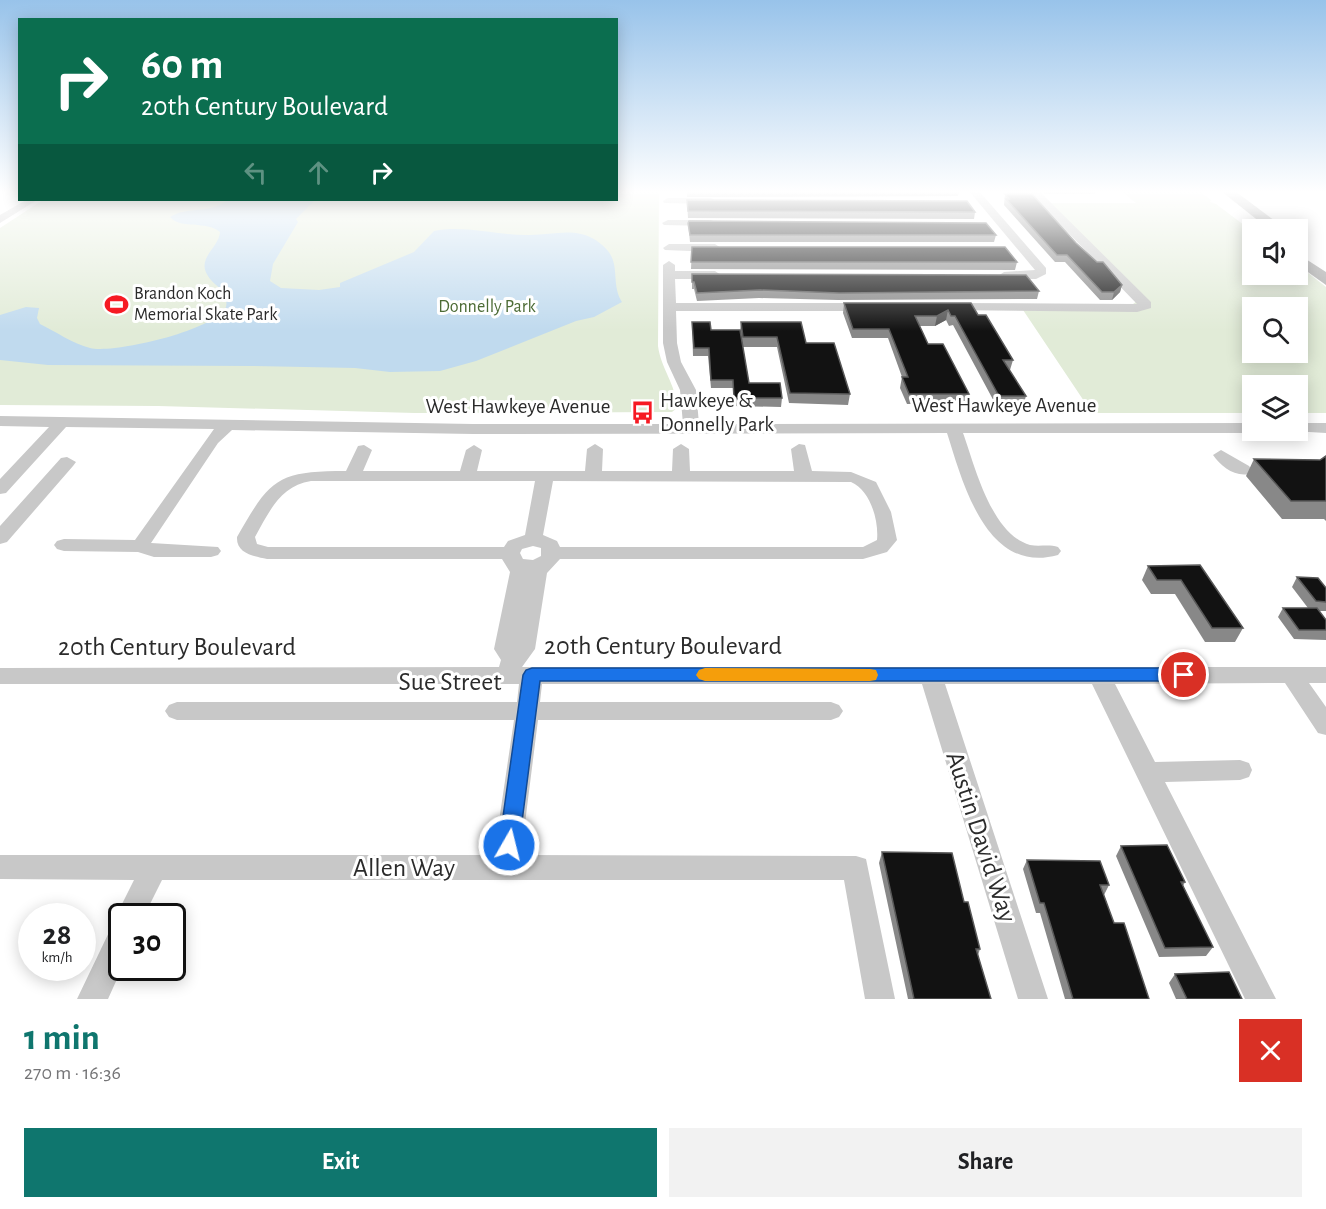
<!DOCTYPE html>
<meta charset="utf-8">
<style>
:root{--surface:#fff;--page:#f2f2f2;--text:#202124;--muted:#757577;--accent:#0f766e}
body{margin:0;font-family:"Alegreya Sans",sans-serif;background:var(--page);color:var(--text);height:100vh;display:flex;flex-direction:column;font-size:22px;white-space:nowrap}
*{box-sizing:border-box;margin:0}
p{font-size:20px;color:var(--muted)}
.icon{flex:none;width:33px;height:33px;fill:none;stroke:currentColor;stroke-width:2;stroke-linecap:round;stroke-linejoin:round}
.map{position:relative;height:999px;overflow:hidden}
.drawer{display:flex;flex-direction:column;background:var(--surface);flex:1}
.drawer>*{flex:none}
.hud{position:absolute;left:18px;top:18px;width:600px;height:183px;border-radius:0px;box-shadow:0 3px 15px #0003;background:#0b6e4f;color:#fff;overflow:hidden}
.controls{position:absolute;left:1242px;top:219px;display:grid;gap:12px}
.controls a{display:grid;place-items:center;width:66px;height:66px;border-radius:0px;background:var(--surface);box-shadow:0 3px 15px #0003;font-size:30px}
.speed{position:absolute;left:18px;top:903px;display:flex;gap:12px;font-size:30px;font-weight:700;text-align:center}
.speed>*{display:grid;place-content:center;width:78px;height:78px;border-radius:50%;background:var(--surface);box-shadow:0 3px 15px #0003;line-height:1}
.speed small{font-size:15px;font-weight:400}
.speed .limit{border:3px solid #111;border-radius:9px;background:#fff;color:#111}
.pin{position:absolute;display:grid;place-items:center;width:51px;height:51px;color:#fff;margin:-26px;border:3px solid #fff;border-radius:50%;box-shadow:0 2px 6px #0007}
.me{position:absolute;width:66px;margin:-33px;rotate:8deg;stroke-linejoin:round;filter:drop-shadow(0 0 4px #0008)}
.turn{display:flex;align-items:center;gap:21px;height:126px;padding:0 24px;font-size:27px}
.turn .icon{width:78px;height:78px;stroke-width:2.5}
.turn b{display:block;font-size:42px;line-height:51px}
.lanes{display:flex;align-items:center;height:57px;padding:0 24px;background:#0003;justify-content:center;gap:30px;direction:ltr}
.lanes .off{opacity:.35}
.round{display:grid;place-items:center;flex:none;width:63px;height:63px;border-radius:0px;background:var(--page)}
.overview{display:flex;align-items:center;justify-content:space-between;height:102px;padding:0 24px}
h1{font-size:36px;font-weight:600;line-height:45px;color:var(--accent)}
.action{display:flex;gap:12px;margin-top:auto;padding:12px 24px}
.action a{flex:1;height:69px;border-radius:0px;background:var(--accent);color:#fff;font-size:24px;font-weight:600;line-height:69px;text-align:center}
.action a+a{background:var(--page);color:var(--text)}
.map>svg:first-child{display:block}
.green{fill:#e1ebd7;fill-rule:evenodd}
.water{fill:#c0daee}
.lines{fill:none;stroke-linecap:round;stroke-linejoin:round}
.minor{fill:#c8c8c8;fill-rule:evenodd}
.major{fill:#a3a3a3;fill-rule:evenodd}
.wall{fill:#888}
.shaded-wall{fill:#595959}
.building{fill:#121212;stroke:#595959;stroke-width:1.5}
.route{fill:#1a73e8;stroke:#114b97;stroke-width:1.5}
.slow{fill:#f59e0b}
.labels{text-anchor:middle;dominant-baseline:central;stroke-width:6;stroke-linejoin:round;paint-order:stroke}
.far-poi-label{font-size:18px;fill:#2b2b2b;stroke:#fff;text-anchor:start}
.far-park-label{font-size:18px;fill:#4c6b35;stroke:#fff}
.poi-label{font-size:21px;fill:#2b2b2b;stroke:#fff;text-anchor:start}
.street-label{font-size:21px;fill:#2b2b2b;stroke:#fff}
.near-street-label{font-size:26px;fill:#2b2b2b;stroke:#fff}
</style>
<div class="map">
<svg width="1326" height="999" viewBox="0 0 1326 999">
<rect width="100%" height="100%" fill="#fff"/>
<path class="green" d="M617 191H659L658 346C661 369 676 384 677 408L672 412 415 413 158 406 0 405V228L43 200H616Z
M1121 191H1199L1211 200 1210 202 1216 204 1252 231V274H1298V265L1326 287V413H1298V386H1252V413H1092L1019 304H1133L1137 301 1039 203H1136ZM1252 308H1298V352H1252Z"/>
<path class="water" d="M227 200H315L296 219 298 222 273 264 270 281 281 288 319 290 340 287V283L414 252 434 231C464 225 495 235 526 235 544 236 563 230 581 234 592 236 601 243 608 251 620 266 611 285 622 302L594 317 576 321 476 361 440 371 390 372 355 368 250 366 48 365 0 360V315L26 307 39 308 37 318 40 324C55 331 73 344 90 348 114 354 216 330 226 307 227 303 226 298 225 294 220 287 212 283 208 276 196 258 219 248 220 232 206 220 182 230 170 217 187 206 212 214 227 200Z"/>
<g class="lines">
<path class="minor" d="M969 191H979L1046 268V274L1036 279H1000L998 276 1004 272 1035 270Z
M1028 191H1039L1151 302V308L1137 312 945 310V304L950 303 1137 304Z
M668 198H711L716 201 711 204 664 203 663 201Z
M26 200H37L0 223V215Z
M668 220H711L717 223 711 226 664 225 662 223Z
M669 244H715L721 248 715 252 665 250 663 248Z
M669 261 675 265V271H715L721 275 715 279H675L676 303H868L875 307 868 311H676L677 343 681 362 696 390 699 424 1252 423V430H1258L1252 433H963C975 466 991 534 1030 545 1039 547 1049 544 1058 547L1061 551 1058 555C986 575 963 483 947 433L473 434 232 430 218 443 151 543 218 547 221 551 218 555 211 557H154L138 552 64 551 57 549 54 545 57 541 64 539 135 540 214 429 66 427 6 493 0 494V479L49 427 0 426V416L473 424H683L680 390 667 362 663 343V265Z
M1298 423H1326V433L1292 431 1298 430Z
M595 444 603 449 602 471H672L673 449 681 444 689 449 690 471H794L791 449 799 444 805 445 812 471 851 472 876 482 891 512 897 540 887 552 863 559H560L547 573 535 649 522 667H1326V683H1309L1326 707V735L1318 733 1285 683 1115 684 1155 762 1240 760 1249 763 1252 770 1249 777 1240 780 1165 782 1276 999H1245L1092 684H945L1048 999H1018L922 684H542L540 702H831L839 705 843 711 839 717 831 720H538L521 855 856 856 866 859 895 999H865L844 880H162L144 916H122V968L108 999H77L112 926 119 923 116 916 134 880 0 879V855H494L514 720H177L169 717 165 711 169 705 177 702H517L519 684H0V668L499 667 501 660 494 649 510 572 502 559H267C254 556 236 554 237 537 270 479 277 471 346 471L358 446 364 445 372 450 363 471H460L466 450 474 445 482 450 477 471H585L587 449ZM311 481H535L525 535 508 541 504 547H268L257 544 255 537C269 512 280 486 311 481ZM553 481 851 482C870 490 879 520 877 540L863 547H560L557 541 543 535ZM533 546 541 548V556L533 560 523 559 520 553 522 549Z
M1221 450 1249 466 1252 470 1249 474C1234 477 1221 466 1213 455Z
M67 457 76 462 73 466 7 542 0 544V526L61 458Z"/>
<path class="major" d="M1221 191H1235L1287 230H1270Z
M1298 254 1326 272V285L1298 265Z"/>
</g>
<path class="wall" d="M687 191H959L958 196 687 197Z
M1005 191H1029L1028 194H1010Z
M1041 191H1095V194H1045Z
M1005 194 1076 243 1122 285 1120 292 1112 300H1100L1065 262H1055L1004 205Z
M687 200 975 212 974 219 688 218Z
M688 223 996 235 994 242H690Z
M692 247 1017 262 1015 270 691 269Z
M692 274 1039 291 1037 299 838 300 759 298 697 301 694 289H692Z
M844 303H971L978 315 1013 360 1010 370H1009L1026 396 1023 406 997 407 953 325 949 326 946 320 935 326H919L928 344 969 394 966 404H907L900 388 902 377 888 338H852L843 313Z
M692 322 711 330 741 341 740 332 741 322 806 343 850 394 848 405 789 403 777 347H743L749 383 782 398 781 407 734 406 733 388H711L708 356H693Z
M1326 456V521L1324 519H1282L1246 476 1254 459 1320 460Z
M1200 565 1243 628 1235 642H1205L1175 594H1151L1142 580 1148 566Z
M1297 577 1326 588V611H1319L1326 620V640L1294 639 1278 617 1283 608H1308L1292 587Z
M1121 846 1185 882 1183 886 1213 947 1206 956 1159 957 1116 856Z
M882 852 964 902 980 949 978 955 991 999H908L879 863Z
M1027 860 1109 885 1104 895 1114 923 1149 999H1065L1040 913H1036L1023 869Z
M1175 974 1242 999H1176L1169 983Z"/>
<path class="shaded-wall" d="M1122 285 1120 292 1112 300 1114 292Z
M948 310 946 320 935 326 937 316Z"/>
<path class="building" d="M1005 194H1032L1076 243 1097 262H1103L1122 285 1114 292H1102L1067 255H1057L1006 199H1009Z
M687 200 967 201 975 212 688 211Z
M689 221 986 223 996 235H690L688 223Z
M692 247H1005L1017 262H691Z
M692 274 1026 275 1039 291 839 293 760 290 697 293 694 282H692Z
M844 303H971L978 315H986L1013 360H1003L1026 396H999L955 316H951L948 310 937 316H915L928 344H943L969 394H909L902 377H908L889 329H853Z
M692 322H710L711 330H740L749 383H780L782 398H734L733 380H711L709 348H694Z
M741 322H801L806 343H834L850 394 790 393 777 337H743Z
M1326 456V501H1291L1254 459 1320 460Z
M1200 565 1243 628H1212L1181 580H1157L1148 566Z
M1297 577 1318 578 1326 588V602L1316 601Z
M1283 608H1317L1326 620V630H1299Z
M1167 845 1185 882H1181L1213 947 1165 948 1121 846Z
M882 852 952 853 964 902H968L980 949H976L991 999H914Z
M1027 860 1100 861 1109 885H1100L1114 923H1124L1149 999H1073L1044 903H1040Z
M1229 972 1242 999H1187L1175 974Z"/>
<linearGradient id="sky" x2="0" y2="1"><stop stop-color="#98c3ea"/><stop offset="0.58" stop-color="#fff"/><stop offset="1" stop-color="#fff" stop-opacity="0"/></linearGradient>
<rect width="1326" height="331" fill="url(#sky)"/>
<path class="route" d="M532 668H1184L1190 670 1193 675 1190 679 1184 681H540L519 845 516 852 509 854 502 852 499 845 523 675 526 670Z"/>
<path class="slow" d="M705 668 870 669 876 670 878 675 876 680 870 681H705L699 679 696 675 699 670Z"/>
<defs>
<symbol id="stadium-bare" viewBox="-9 -9 18 18"><path d="M0-5a6.5 5 0 1 0 0 10a6.5 5 0 1 0 0-10ZM-3.5-1.8h7v3.6h-7Z" fill="#f61a23" stroke="#fff" stroke-width="2.5" paint-order="stroke"/></symbol>
<symbol id="bus-bare" viewBox="-9 -9 18 18"><path d="M-5-6H5V4H4V6H2V4H-2V6H-4V4H-5ZM-3.5-4V0h7V-4ZM-3.5 1.2v1.5H-2V1.2ZM2 1.2v1.5H3.5V1.2Z" fill="#f61a23" stroke="#fff" stroke-width="2.5" paint-order="stroke"/></symbol>
</defs>
<g fill-rule="evenodd">
<use href="#stadium-bare" x="100" y="288" width="33" height="33"/>
<use href="#bus-bare" x="626" y="396" width="33" height="33"/>
</g>
<g class="labels">
<g class="far-poi-label">
<text x="134" y="294">Brandon Koch<tspan x="134" dy="21">Memorial Skate Park</tspan></text>
</g>
<g class="far-park-label">
<text x="487" y="307">Donnelly Park</text>
</g>
<g class="poi-label">
<text x="660" y="400">Hawkeye &amp;<tspan x="660" dy="24">Donnelly Park</tspan></text>
</g>
<g class="street-label">
<text x="1004" y="405">West Hawkeye Avenue</text>
<text x="518" y="406">West Hawkeye Avenue</text>
</g>
<g class="near-street-label">
<text x="663" y="646">20th Century Boulevard</text>
<text x="177" y="647">20th Century Boulevard</text>
<text x="450" y="682">Sue Street</text>
<text transform="translate(981 837) rotate(72)">Austin David Way</text>
<text x="404" y="868">Allen Way</text>
</g>
</g>
</svg>
<div class="controls">
<a><svg class="icon" aria-label="sound" viewBox="0 0 24 24"><path d="M4 9h4l5-4v14l-5-4H4zM17 9q2 3 0 6"/></svg></a>
<a><svg class="icon" aria-label="search" viewBox="0 0 24 24"><circle cx="10" cy="10" r="6"/><path d="M15 15l6 6"/></svg></a>
<a><svg class="icon" aria-label="layers" viewBox="0 0 24 24"><path d="M12 4l9 5-9 5-9-5zM3 14l9 5 9-5"/></svg></a>
</div>
<div class="speed"><div>28<small>km/h</small></div><div class="limit">30</div></div>
<div class="pin" style="left:1184px;top:675px;background:#d93025"><svg class="icon" aria-label="arrive" viewBox="0 0 24 24"><path d="M6 21V4h12l-3 4 3 4H6"/></svg></div>
<svg class="me" style="left:509px;top:845px" viewBox="-20 -20 40 40"><circle r="17" fill="#1a73e8" stroke="#fff" stroke-width="3"/><path d="M0-11L8 9 0 5-8 9z" fill="#fff"/></svg>
<div class="hud">
<div class="turn"><svg class="icon" aria-label="right" viewBox="0 0 24 24"><path d="M7 20v-9h11M14 6l5 5-5 5"/></svg><div><b>60 m</b>20th Century Boulevard</div></div>
<div class="lanes"><svg class="icon off" aria-label="left" viewBox="0 0 24 24"><path d="M17 20v-9H6M10 6l-5 5 5 5"/></svg><svg class="icon off" aria-label="ahead" viewBox="0 0 24 24"><path d="M12 20V5M6 11l6-6 6 6"/></svg><svg class="icon" aria-label="right" viewBox="0 0 24 24"><path d="M7 20v-9h11M14 6l5 5-5 5"/></svg></div>
</div>
</div>
<section class="drawer">
<div class="overview"><div><h1>1 min</h1><p>270 m · 16:36</p></div><a class="round" style="background:#d93025;color:#fff"><svg class="icon" aria-label="close" viewBox="0 0 24 24"><path d="M6 6l12 12M18 6L6 18"/></svg></a></div>
<div class="action"><a>Exit</a><a>Share</a></div>
</section>
